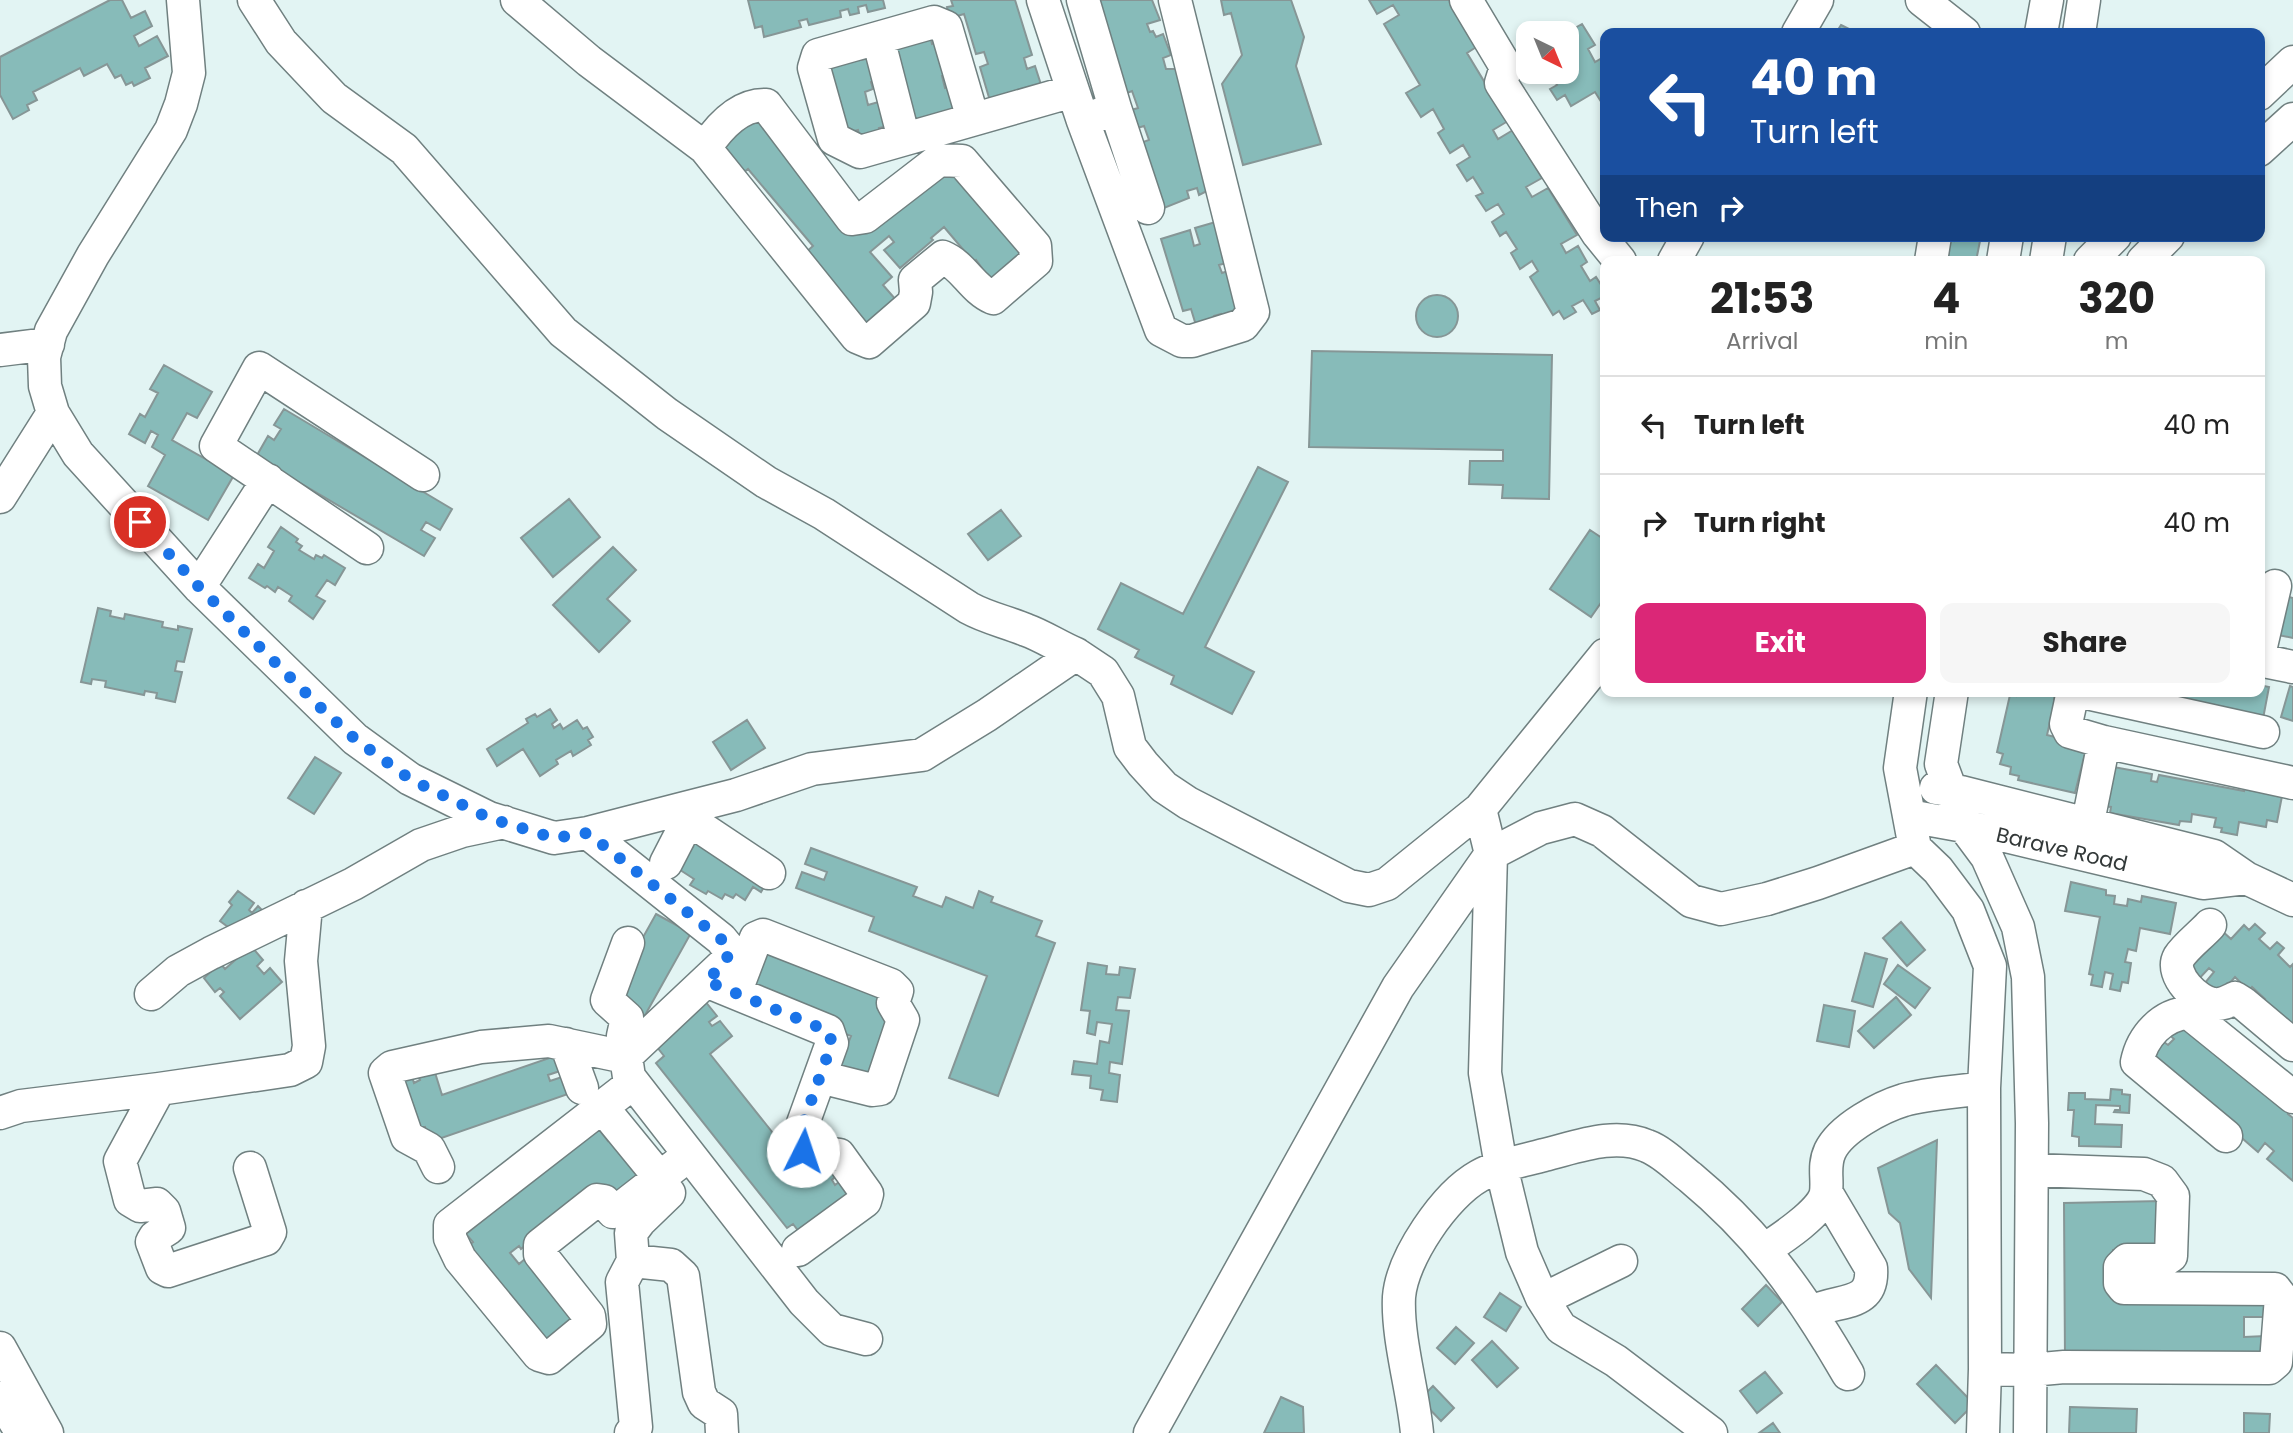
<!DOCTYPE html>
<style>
:root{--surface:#fff;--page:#f6f6f6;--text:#222;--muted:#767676;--line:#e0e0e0;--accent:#db2777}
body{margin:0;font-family:Poppins,sans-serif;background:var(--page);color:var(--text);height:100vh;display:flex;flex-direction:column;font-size:26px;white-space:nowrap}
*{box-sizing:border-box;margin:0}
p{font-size:23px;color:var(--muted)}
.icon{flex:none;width:38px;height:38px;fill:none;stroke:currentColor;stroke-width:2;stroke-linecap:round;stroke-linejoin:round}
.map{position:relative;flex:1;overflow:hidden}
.side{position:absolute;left:1600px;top:256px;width:665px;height:441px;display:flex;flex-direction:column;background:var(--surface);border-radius:14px;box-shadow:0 4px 10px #0003}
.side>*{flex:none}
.hud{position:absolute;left:1600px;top:28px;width:665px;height:214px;border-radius:14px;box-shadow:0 4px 10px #0003;background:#1a4fa0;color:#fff;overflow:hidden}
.needle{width:46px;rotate:137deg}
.buttons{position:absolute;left:1516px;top:21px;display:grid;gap:14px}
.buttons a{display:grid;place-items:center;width:63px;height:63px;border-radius:14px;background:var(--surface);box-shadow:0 4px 10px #0003;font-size:35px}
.pin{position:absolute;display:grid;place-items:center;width:60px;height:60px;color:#fff;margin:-30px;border:4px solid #fff;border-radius:50%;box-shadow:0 2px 7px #0007}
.me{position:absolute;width:77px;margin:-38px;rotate:4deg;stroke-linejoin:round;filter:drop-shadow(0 0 5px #0008)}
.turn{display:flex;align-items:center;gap:24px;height:147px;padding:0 35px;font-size:32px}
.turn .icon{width:91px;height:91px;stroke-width:2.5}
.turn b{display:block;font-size:49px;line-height:60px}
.then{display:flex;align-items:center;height:66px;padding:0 35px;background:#0003;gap:14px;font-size:26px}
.eta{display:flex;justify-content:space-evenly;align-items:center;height:119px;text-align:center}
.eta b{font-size:42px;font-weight:700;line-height:49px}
.cta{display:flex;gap:14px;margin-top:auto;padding:14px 35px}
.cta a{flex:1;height:80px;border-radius:14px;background:var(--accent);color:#fff;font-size:28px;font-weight:700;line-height:80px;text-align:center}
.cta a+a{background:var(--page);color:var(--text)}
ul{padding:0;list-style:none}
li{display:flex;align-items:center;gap:21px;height:98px;padding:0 35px;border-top:2px solid var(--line)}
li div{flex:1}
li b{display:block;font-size:26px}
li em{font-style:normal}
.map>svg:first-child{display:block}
.building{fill:#87bbb9;stroke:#869696;stroke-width:2}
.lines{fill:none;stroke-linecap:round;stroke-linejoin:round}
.minor-casing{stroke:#708080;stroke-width:35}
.minor{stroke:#fff;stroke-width:32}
.route{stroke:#1a73e8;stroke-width:12;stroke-dasharray:0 21.6}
.labels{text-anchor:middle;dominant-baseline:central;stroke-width:7;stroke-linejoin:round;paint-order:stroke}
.street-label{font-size:21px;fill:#323838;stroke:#fff}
</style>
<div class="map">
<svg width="2293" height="1433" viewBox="0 0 2293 1433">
<rect width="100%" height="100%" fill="#e2f4f3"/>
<path class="building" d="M110 0H122L131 18 145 11 152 26 134 36 139 46 157 36 168 56 145 68 150 78 134 86 132 82 126 85 121 75 115 78 107 64 84 76 80 68 33 92 37 100 27 105 29 110 13 119 0 95V57Z
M748 0H883L885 8 868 12 866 5 858 7 859 13 850 15 848 9 840 11 841 17 809 25 807 19 799 21 801 27 764 37 762 26 755 28Z
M951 0H1015L1032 55 1024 58 1027 69 1035 66 1044 94 990 101 980 67 988 64 984 52 976 54 964 14 950 18 947 7 953 6Z
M1098 0H1152L1160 20 1147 24 1150 32 1153 31 1156 37 1163 34 1171 55 1163 58 1166 69H1183L1190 126 1198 122 1215 187 1199 195 1197 188 1187 191 1189 198 1159 210 1135 145 1149 140 1144 126 1134 129 1128 111 1138 108 1132 91 1122 95Z
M1221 0H1291L1304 37 1296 66 1321 144 1243 165 1222 84 1242 55 1231 13 1224 15Z
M1369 0H1454L1481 44 1467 53 1508 121 1493 130 1498 139 1513 130 1542 178 1526 187 1532 197 1548 188 1577 235 1561 244 1566 253 1578 246 1587 262 1581 266 1590 281 1596 277 1605 291V296L1595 301 1600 310 1592 314 1583 300 1572 306 1576 312 1564 319 1559 311 1553 315 1530 277 1538 271 1532 261 1520 269 1511 253 1517 249 1506 232 1500 236 1492 222 1504 214 1498 204 1486 211 1476 196 1483 193 1473 177 1467 181 1457 165 1470 157 1463 145 1450 153 1438 133 1444 129 1433 109 1421 117 1406 93 1420 85 1384 24 1399 15 1393 5 1377 14Z
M1582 24 1595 45 1588 49 1595 62 1602 58 1605 62V108L1595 92 1571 106 1565 95 1557 100 1550 89 1557 85 1549 72H1566V49L1570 46 1566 40V33Z
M1841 25 1853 31 1852 33H1836Z
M929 31 932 44 946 40 948 74 942 76 945 88 958 84 964 108 908 122 890 51 900 48 898 40Z
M857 50 860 60 871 58 876 81 871 82 873 89 865 92 868 105 882 101 888 126 879 128 881 136 861 142 858 130 836 136 827 58Z
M749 112 785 139 857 232 945 167 984 201 1017 242 1013 245 1026 260 983 286 974 275 982 268 976 260 968 267 960 258 966 253 944 227 931 238 933 240 900 268 884 250 894 242 889 236 870 252 892 277 883 285 897 301 856 331 805 253 813 246 748 169 743 173 721 147Z
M1219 221 1226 263 1219 265 1222 273 1228 271 1241 319 1225 324 1221 314 1214 316 1217 326 1198 332 1191 309 1183 311 1161 239 1190 230 1194 246 1200 244 1195 228Z
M1955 236H1981L1976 261H1938L1942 239 1954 241Z
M1416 316a21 21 0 1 1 42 0a21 21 0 1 1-42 0Z
M1312 351 1552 355 1549 499 1502 498 1503 485 1469 484 1470 461H1503V450L1309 447Z
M164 365 212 392 197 418 187 413 172 440 234 475 208 520 148 486 165 455 152 447 158 435 151 431 145 443 129 434 140 414 145 417 158 393 150 389Z
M284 409 452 509 440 530 426 522 421 530 435 538 424 556 256 457 268 436 274 440 281 429 274 425Z
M1258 467 1288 482 1205 647 1254 672 1232 714 1171 684 1174 676 1135 657 1139 650 1098 629 1121 583 1183 614Z
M569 499 600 537 553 577 521 538Z
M1001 510 1021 536 988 560 968 534Z
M281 527 298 539 296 542 302 546 299 550 314 559 316 555 322 558 324 555 345 568 335 585 327 580 316 596 325 601 313 619 289 601 292 596 278 587 275 592 267 586 265 588 249 578 258 564 264 568 274 551 268 547Z
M1590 530 1605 540V597L1591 617 1550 589Z
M613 547 636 570 607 599 630 621 599 652 553 605Z
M2276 594 2293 598V638L2268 633Z
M98 608 111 611 110 616 124 619 125 614 163 622 162 627 178 630V626L192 629 184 662 177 661 175 671 182 672 175 702 156 698 157 693 145 691 144 695 105 687 106 681 92 679 91 684 81 682Z
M2259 677V685L2269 687 2262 724 2128 691H2259Z
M2290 686 2293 687V721L2281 717Z
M2017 691H2056L2054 699 2059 701 2054 723 2050 722 2047 735 2087 745 2075 793 2018 780 2019 776 2010 774 2011 767 2000 764 2003 754 1997 752 2010 695 2016 696Z
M550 709 557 720 552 724 554 728 560 724 563 729 577 720 583 729 587 727 593 737 588 740 591 745 573 756 571 751 556 760 558 764 540 776 523 749 497 766 487 749 528 723 526 719 535 714 537 717Z
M747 720 765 748 731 770 713 742Z
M315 757 341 773 314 814 288 798Z
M2108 766 2152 774 2151 781 2157 782 2159 775 2244 791V789L2282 796 2277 822 2267 820 2266 827 2239 822 2237 835 2221 832 2222 828 2214 827 2216 818 2192 814 2191 822 2180 821 2179 825 2110 813 2111 807 2101 806Z
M695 832 770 877 761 892 753 887 745 900 736 894 733 898 725 894 722 899 708 891 706 894 690 885 694 879 674 866 684 849 689 852 693 847 687 843Z
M811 848 917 887 913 896 942 907 946 897 973 908 979 891 993 897 991 902 1042 921 1036 936 1055 943 998 1096 949 1078 987 976 869 931 874 917 796 888 802 872 824 880 827 872 805 864Z
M2071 882 2106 890V895L2115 896 2114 904 2127 906 2128 899 2141 902 2142 896 2176 903 2170 934 2140 928 2136 951 2128 949 2125 962 2131 963 2128 983 2122 982 2120 991 2110 989 2113 974 2105 972 2102 987 2091 985 2093 975 2089 974 2100 917 2065 911Z
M238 891 254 903 249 910 252 913 258 906 262 910 246 930 236 933 220 921 232 905 229 902Z
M656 914 691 933 644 1017 609 998Z
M1901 922 1925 950 1907 966 1883 938Z
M2255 924 2265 933 2259 939 2270 949 2277 942 2284 948 2278 955 2290 967 2293 964V1033L2289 1021 2272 1006 2265 1013 2258 1006 2265 999 2252 987 2245 995 2243 985 2235 977 2228 985 2232 989H2200L2214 972 2209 968 2194 984 2183 974 2221 930 2231 939 2244 925 2249 930Z
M761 938 891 993 875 1084 837 1070 851 1036 741 991Z
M251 946 263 960 257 966 264 974 270 968 282 982 240 1019 220 996 224 992 220 988 215 992 204 978 220 963 225 969Z
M1865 953 1887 959 1873 1007 1852 1001Z
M1088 963 1107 966 1106 974 1119 975 1120 967 1135 969 1130 998 1118 997 1116 1010 1129 1011 1122 1064 1110 1062 1109 1073 1120 1075 1117 1102 1101 1100 1103 1090 1090 1088 1091 1076 1072 1074 1074 1061 1097 1064 1100 1041 1109 1043 1112 1024 1097 1022 1095 1035 1087 1033 1090 1011 1081 1010Z
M1898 965 1930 988 1915 1008 1884 984Z
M1896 997 1911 1015 1874 1048 1858 1031Z
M705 1001 717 1016 709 1022 712 1026 720 1021 732 1036 710 1054 808 1177 828 1161 838 1174 832 1180 835 1185 843 1179 856 1195 803 1237 793 1224 787 1228 656 1063 664 1056 653 1042Z
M1824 1005 1855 1011 1849 1047 1817 1041Z
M2175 1022 2293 1108 2288 1114 2293 1118V1181L2267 1159 2274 1151 2265 1143 2258 1152 2152 1060 2157 1054 2151 1049 2160 1039 2168 1045 2174 1039 2166 1032Z
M558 1055 563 1070 548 1075 550 1081 565 1076 571 1093 430 1142 425 1127 410 1132 391 1077 410 1071 414 1083 420 1080 416 1069 432 1063 442 1095Z
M2111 1089 2122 1090V1094L2130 1095 2129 1113 2114 1112 2115 1110H2120V1106L2096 1105 2095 1124 2122 1125 2121 1147 2079 1146V1137L2072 1136 2074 1110H2068L2069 1093H2085V1099L2110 1100Z
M597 1127 608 1141 612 1137 650 1176 616 1206 535 1237 521 1249 519 1246 510 1253 519 1264 526 1258 585 1318 545 1351 465 1248 473 1242 466 1234 510 1199 504 1191Z
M1937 1140 1931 1298 1909 1269 1900 1223 1889 1213 1878 1168Z
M2162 1201V1249L2113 1250V1295L2265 1292V1317H2244V1337L2265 1336 2266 1357 2065 1360 2064 1203Z
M1766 1285 1782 1302 1758 1326 1742 1309Z
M1500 1293 1521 1307 1506 1331 1484 1317Z
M1456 1327 1474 1343 1455 1364 1437 1348Z
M1492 1341 1518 1368 1497 1387 1472 1360Z
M1936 1365 1974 1404 1955 1423 1917 1384Z
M1765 1372 1782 1393 1757 1413 1740 1391Z
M1433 1386 1454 1408 1441 1421 1420 1399Z
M1281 1397 1303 1407 1304 1433H1264Z
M2070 1407 2137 1409 2136 1433H2069Z
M2244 1413 2270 1414 2269 1433H2244Z
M1773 1423 1780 1433H1759Z"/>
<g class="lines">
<defs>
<path id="minor" d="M183 0 189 73 181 104 171 130 93 255 51 331 44 357 45 386 53 413 78 454 199 587 355 739 410 779 489 818 554 838 588 833 685 808 736 795 812 769 922 755 987 715 1076 654 1103 672 1118 696 1130 747 1143 764 1164 787 1188 803 1349 886 1369 890 1387 884 1480 809
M254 0 281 42 334 98 404 149 563 332 667 414 766 482 824 514 969 608C987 618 1007 622 1026 630 1043 636 1059 647 1076 654
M517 0 589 61 705 148 857 337 869 342 914 303 916 292 915 280 943 257C964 266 972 289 993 298L1036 261 1035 246 962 161 939 160 865 217 852 219 766 105C739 104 719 127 705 148
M1043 0 1083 121 1161 330 1182 341H1192L1243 325 1253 312 1175 0
M1083 0 1115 108 1083 121
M1466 0 1506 67 1501 83 1598 234 1620 261
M1922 0 1964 33
M1798 33 1817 0
M2041 33 2047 0
M2079 33 2084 0
M878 38 904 139
M2259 94 2293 62
M1115 108 1148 208
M973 119 946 27 934 22 818 55 814 68 834 139 860 152C931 131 1002 111 1073 91
M2259 150 2293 119
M1674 261 1688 236
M1931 261 1935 236
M2003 261 2007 236
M2046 261 2050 236
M2090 261 2115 236
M2143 261 2168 236
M0 350 48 344
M0 497 53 413
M367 548 216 446 259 368 423 475
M199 587 268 480
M1605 655 1480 809 1491 854 1485 1073 1501 1166 1522 1252 1542 1298 1561 1328 1616 1361 1711 1433
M2259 655 2275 586
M2259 660 2293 667
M1911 691 1900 768 1915 848 1938 870 1968 910 1990 966 1984 1088 1985 1369 1983 1433
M1952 691 1941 764 1964 826 1987 857 2018 927 2028 977 2032 1123 2030 1433
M2073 691 2066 724 2070 732 2104 742 2084 842
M2077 691 2263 732
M2104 742 2293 783
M1936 788 1961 792 2214 856 2246 878 2293 900
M1909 816 1964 826 2203 883 2246 878
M683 830 695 826 703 829 769 873
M666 863 683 830 685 810
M2210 925C2201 935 2186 946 2179 957 2169 975 2198 1003 2214 1004 2222 1005 2229 1001 2235 998L2243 1003 2293 1045
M628 943 607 1000 627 1018 623 1036 629 1077 804 1302 832 1330 866 1339
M706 981 828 1031 832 1043 797 1140 803 1151 839 1155 867 1194 865 1201 798 1250
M737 988 756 938 763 935 891 985 897 991 893 1003 903 1020 880 1089 872 1090 820 1077
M151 994 178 971 211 953 353 884 421 845 462 831 504 822
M566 1044 582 1088
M633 1083 450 1225V1238L460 1259 539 1355 549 1358 590 1324 589 1316 540 1254V1245L597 1200 604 1201 613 1212 617 1211 689 1155
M159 1089 120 1161 130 1200 140 1206 157 1204 164 1211 169 1228 155 1237 152 1242 162 1268 168 1271 266 1239 270 1232 250 1168
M602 1107 660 1178
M0 1113 21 1106 159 1089 290 1070 306 1062 309 1046 301 961 306 906
M2226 1136 2137 1062C2142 1037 2162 1014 2189 1013L2293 1097
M438 1167 429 1149 407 1137 385 1073 392 1067 481 1047 549 1041 625 1057 725 963 730 950 721 939 588 833
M1764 1250C1781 1239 1822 1212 1826 1193 1828 1178 1823 1166 1830 1151 1841 1128 1881 1107 1904 1100 1929 1093 1958 1092 1984 1088
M633 1261 671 1265 683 1276 699 1392 704 1403 721 1414 722 1433
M1545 1302 1556 1293 1621 1261
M1812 1312C1837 1298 1874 1309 1871 1268L1826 1192
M0 1348 47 1433
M1985 1369 2030 1370 2064 1367 2269 1368 2276 1362 2281 1297 2275 1289 2124 1288 2120 1283V1267L2127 1260H2165L2171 1256 2173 1196 2162 1181 2144 1174 2032 1170
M0 1398 22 1433
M631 1433 636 1427 622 1282 633 1261 631 1233 640 1221 669 1193
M1150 1433 1398 987 1491 854 1541 828 1575 819 1602 831 1691 901 1721 909 1767 899 1818 883 1915 848
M1417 1433C1413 1390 1397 1338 1399 1297 1402 1258 1445 1195 1479 1176 1498 1165 1522 1161 1544 1155 1577 1147 1614 1132 1647 1146 1663 1152 1677 1167 1690 1177 1760 1235 1803 1296 1848 1374"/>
</defs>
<use href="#minor" class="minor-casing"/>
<use href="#minor" class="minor"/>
</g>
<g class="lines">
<path class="route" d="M140 522 199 587 319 706 355 739 410 779 489 818 554 838 588 833 721 939 730 950 725 963 706 981 828 1031 832 1043 797 1140 803 1151"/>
</g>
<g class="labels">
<g class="street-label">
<text transform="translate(2062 849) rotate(13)">Barave Road</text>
</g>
</g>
</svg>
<div class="buttons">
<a><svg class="needle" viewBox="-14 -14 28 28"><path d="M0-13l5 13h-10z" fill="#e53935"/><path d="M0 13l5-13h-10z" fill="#767676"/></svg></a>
</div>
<div class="pin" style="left:140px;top:522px;background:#d93025"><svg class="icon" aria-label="arrive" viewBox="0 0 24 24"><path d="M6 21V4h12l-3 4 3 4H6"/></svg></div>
<svg class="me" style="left:803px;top:1151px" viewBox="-20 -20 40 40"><circle r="19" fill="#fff"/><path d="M0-13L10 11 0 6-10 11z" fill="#1a73e8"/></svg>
<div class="hud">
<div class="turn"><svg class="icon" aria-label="left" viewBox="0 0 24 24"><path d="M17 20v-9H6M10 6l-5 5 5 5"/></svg><div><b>40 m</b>Turn left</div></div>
<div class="then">Then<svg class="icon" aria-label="right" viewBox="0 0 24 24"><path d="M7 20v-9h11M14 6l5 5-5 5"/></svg></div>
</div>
<section class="side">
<div class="eta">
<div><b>21:53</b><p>Arrival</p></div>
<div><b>4</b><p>min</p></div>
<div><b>320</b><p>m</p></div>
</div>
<ul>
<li><svg class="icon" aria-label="left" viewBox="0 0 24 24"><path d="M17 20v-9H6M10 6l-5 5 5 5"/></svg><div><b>Turn left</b></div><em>40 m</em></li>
<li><svg class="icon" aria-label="right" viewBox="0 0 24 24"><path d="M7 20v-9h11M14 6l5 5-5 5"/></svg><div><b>Turn right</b></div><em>40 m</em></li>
</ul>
<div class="cta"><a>Exit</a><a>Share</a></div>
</section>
</div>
